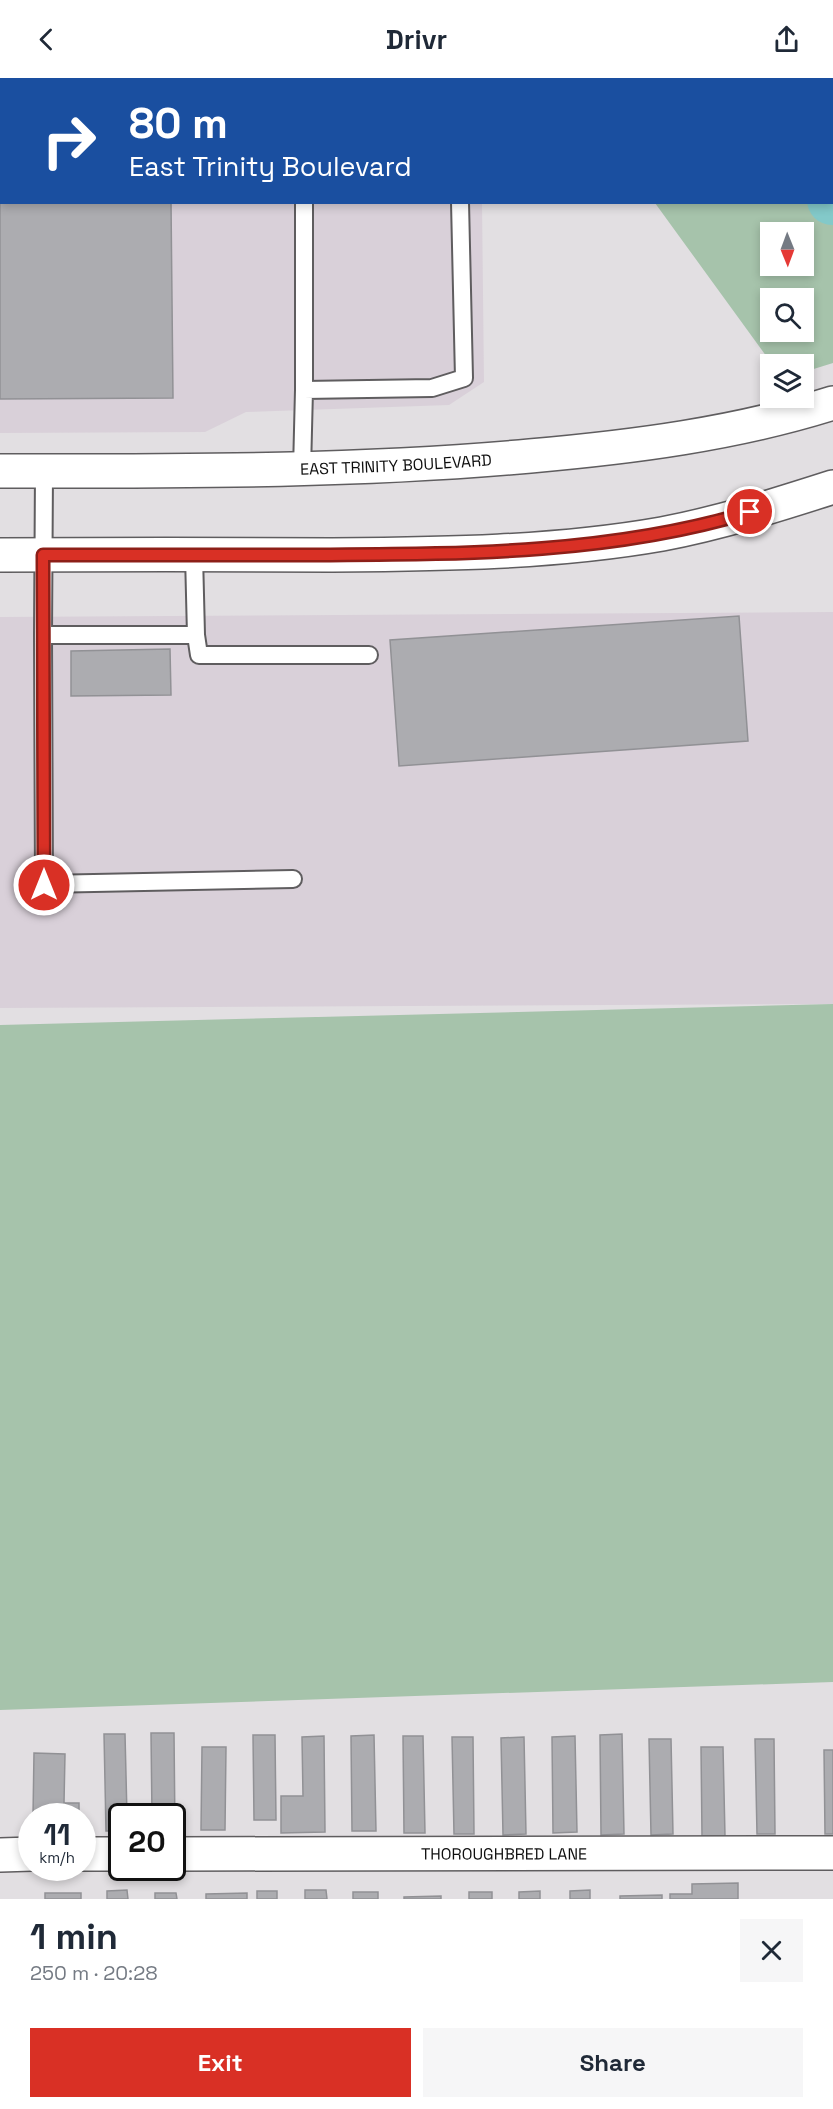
<!DOCTYPE html>
<meta charset="utf-8">
<style>
:root{--surface:#fff;--page:#f6f6f7;--text:#1f2937;--muted:#747a83;--accent:#d93025}
body{margin:0;font-family:"Space Grotesk",sans-serif;background:var(--page);color:var(--text);height:100vh;display:flex;flex-direction:column;font-size:22px;white-space:nowrap}
*{box-sizing:border-box;margin:0}
p{font-size:20px;color:var(--muted)}
.icon{flex:none;width:33px;height:33px;fill:none;stroke:currentColor;stroke-width:2;stroke-linecap:round;stroke-linejoin:round}
.map{position:relative;height:1821px;overflow:hidden}
.panel{display:flex;flex-direction:column;background:var(--surface);flex:1}
.panel>*{flex:none}
.top-card{position:absolute;left:0px;top:0px;width:834px;height:126px;box-shadow:0 3px 9px #0003;background:#1a4fa0;color:#fff;overflow:hidden}
.needle{width:39px;rotate:179deg}
.buttons{position:absolute;left:760px;top:144px;display:grid;gap:12px}
.buttons a{display:grid;place-items:center;width:54px;height:54px;border-radius:0px;background:var(--surface);box-shadow:0 3px 9px #0003;font-size:30px}
.speed{position:absolute;left:18px;top:1725px;display:flex;gap:12px;font-size:30px;font-weight:700;text-align:center}
.speed>*{display:grid;place-content:center;width:78px;height:78px;border-radius:50%;background:var(--surface);box-shadow:0 3px 9px #0003;line-height:1}
.speed small{font-size:15px;font-weight:400}
.speed .limit{border:3px solid #111;border-radius:9px;background:#fff;color:#111}
.pin{position:absolute;display:grid;place-items:center;width:51px;height:51px;color:#fff;margin:-26px;border:3px solid #fff;border-radius:50%;box-shadow:0 2px 6px #0007}
.me{position:absolute;width:66px;margin:-33px;rotate:0deg;stroke-linejoin:round;filter:drop-shadow(0 0 4px #0008)}
.turn{display:flex;align-items:center;gap:21px;height:126px;padding:0 30px;font-size:27px}
.turn .icon{width:78px;height:78px;stroke-width:2.5}
.turn b{display:block;font-size:42px;line-height:51px}
.round{display:grid;place-items:center;flex:none;width:63px;height:63px;border-radius:0px;background:var(--page)}
.head{display:flex;align-items:center;justify-content:space-between;height:102px;padding:0 30px}
h1{font-size:36px;font-weight:600;line-height:45px}
.cta{display:flex;gap:12px;margin-top:auto;padding:12px 30px}
.cta a{flex:1;height:69px;border-radius:0px;background:var(--accent);color:#fff;font-size:24px;font-weight:600;line-height:69px;text-align:center}
.cta a+a{background:var(--page);color:var(--text)}
header{display:flex;justify-content:space-between;align-items:center;height:78px;padding:0 30px;background:var(--surface);font-size:27px;font-weight:600}
.map>svg:first-child{display:block}
.built{fill:#d9d0d9}
.green{fill:#a6c3ab;fill-rule:evenodd}
.lines{fill:none;stroke-linecap:round;stroke-linejoin:round}
.river{stroke:#83c9c9;stroke-width:50}
.building{fill:#acacb0;stroke:#919195;stroke-width:1.5}
.lane-casing{stroke:#5f5d5f;stroke-width:20}
.street-casing{stroke:#5f5d5f;stroke-width:36}
.secondary-casing{stroke:#5f5d5f;stroke-width:36}
.lane{stroke:#fff;stroke-width:16}
.street{stroke:#fff;stroke-width:33}
.secondary{stroke:#fff;stroke-width:33}
.route-casing{stroke:#8d1f18;stroke-width:15}
.route{stroke:#d93025;stroke-width:10}
.labels{text-anchor:middle;dominant-baseline:central;stroke-width:4.5;stroke-linejoin:round;paint-order:stroke}
.street-label{font-size:16px;fill:#0e0e0e;stroke:#fff}
</style>
<header><svg class="icon" aria-label="back" viewBox="0 0 24 24"><path d="M15 5l-7 7 7 7"/></svg>Drivr<svg class="icon" aria-label="share" viewBox="0 0 24 24"><path d="M12 15V3M7 8l5-5 5 5M5 13v7h14v-7"/></svg></header>
<div class="map">
<svg width="833" height="1821" viewBox="0 0 833 1821">
<rect width="100%" height="100%" fill="#e2dfe2"/>
<path class="built" d="M0 0 299 1 2 2V124L482 125 484 304 449 327 246 334 205 354 0 355Z
M833 534V926L0 930V539Z"/>
<path class="green" d="M425 0H833V285L804 294V286H772L655 125 832 124V2ZM771 154H804V188H771ZM771 220H804V254H771Z
M833 926V1604L0 1632V947Z"/>
<g class="lines">
<path class="river" d="M706 0 708 2
M832 122H833"/>
</g>
<path class="building" d="M0 5H2V124H171L173 320 0 321Z
M739 538 748 663 399 688 390 562Z
M170 571 171 617 71 618V573Z
M151 1655H174L175 1753H172V1738H152Z
M104 1656H125L127 1738H122V1753H106Z
M622 1656 624 1756 601 1757 600 1657Z
M253 1657H275L276 1742H254Z
M374 1657 376 1753H352L351 1658Z
M324 1658 325 1754 281 1755V1718H303L302 1659Z
M403 1658H423L425 1755H404Z
M575 1658 577 1754 553 1755 552 1659Z
M452 1659H473L474 1756H454Z
M524 1659 526 1756 503 1757 501 1660Z
M649 1661H671L673 1756 651 1757Z
M755 1661H774L775 1756H757Z
M202 1669H226L225 1752H201Z
M701 1669H723L725 1758H702Z
M824 1672H833V1756H825Z
M34 1675 65 1676 64 1725H79V1738H33Z
M738 1805V1821H670V1816H692V1806Z
M127 1812 128 1821H107V1813Z
M305 1812H326L327 1821H305Z
M590 1812V1821H570V1813Z
M257 1813H277V1821H257Z
M540 1813V1821H519V1814Z
M353 1814H378V1821H353Z
M469 1814H492V1821H469Z
M45 1815H81V1821H45Z
M155 1815H176L177 1821H155Z
M247 1815V1821H206V1816Z
M662 1817V1821H620V1818Z
M441 1818V1821H404V1819Z"/>
<g class="lines">
<defs>
<path id="lane" d="M246 0 250 2
M304 312V124
M302 392 304 312 432 310 464 300 460 124
M44 393 43 557H196L194 477
M43 557 44 806 293 801
M196 557 199 577H369"/>
<g id="street">
<path d="M82 1776H122"/>
<path id="s1" d="M172 1776 833 1775"/>
<path d="M0 1777 32 1776"/>
</g>
<g id="secondary">
<path id="s2" d="M0 393C177 393 354 394 530 378 632 369 735 356 833 325"/>
<path d="M0 477C111 476 221 477 332 477 442 476 554 475 662 456 720 445 777 427 833 409"/>
</g>
</defs>
<use href="#lane" class="lane-casing"/>
<use href="#street" class="street-casing"/>
<use href="#secondary" class="secondary-casing"/>
<use href="#lane" class="lane"/>
<use href="#street" class="street"/>
<use href="#secondary" class="secondary"/>
</g>
<g class="lines">
<defs>
<path id="route" d="M44 807 43 477C139 477 235 477 330 477 470 476 615 475 750 434"/>
</defs>
<use href="#route" class="route-casing"/>
<use href="#route" class="route"/>
</g>
<g class="labels">
<g class="street-label">
<text stroke="none"><textPath href="#s2" startOffset="396">EAST TRINITY BOULEVARD</textPath></text>
<text stroke="none"><textPath href="#s1" startOffset="332">THOROUGHBRED LANE</textPath></text>
</g>
</g>
</svg>
<div class="buttons">
<a><svg class="needle" viewBox="-14 -14 28 28"><path d="M0-13l5 13h-10z" fill="#e53935"/><path d="M0 13l5-13h-10z" fill="#747a83"/></svg></a>
<a><svg class="icon" aria-label="search" viewBox="0 0 24 24"><circle cx="10" cy="10" r="6"/><path d="M15 15l6 6"/></svg></a>
<a><svg class="icon" aria-label="layers" viewBox="0 0 24 24"><path d="M12 4l9 5-9 5-9-5zM3 14l9 5 9-5"/></svg></a>
</div>
<div class="speed"><div>11<small>km/h</small></div><div class="limit">20</div></div>
<div class="pin" style="left:750px;top:434px;background:#d93025"><svg class="icon" aria-label="arrive" viewBox="0 0 24 24"><path d="M6 21V4h12l-3 4 3 4H6"/></svg></div>
<svg class="me" style="left:44px;top:807px" viewBox="-20 -20 40 40"><circle r="17" fill="#d93025" stroke="#fff" stroke-width="3"/><path d="M0-11L8 9 0 5-8 9z" fill="#fff"/></svg>
<div class="top-card">
<div class="turn"><svg class="icon" aria-label="right" viewBox="0 0 24 24"><path d="M7 20v-9h11M14 6l5 5-5 5"/></svg><div><b>80 m</b>East Trinity Boulevard</div></div>
</div>
</div>
<section class="panel">
<div class="head"><div><h1>1 min</h1><p>250 m · 20:28</p></div><a class="round"><svg class="icon" aria-label="close" viewBox="0 0 24 24"><path d="M6 6l12 12M18 6L6 18"/></svg></a></div>
<div class="cta"><a>Exit</a><a>Share</a></div>
</section>
